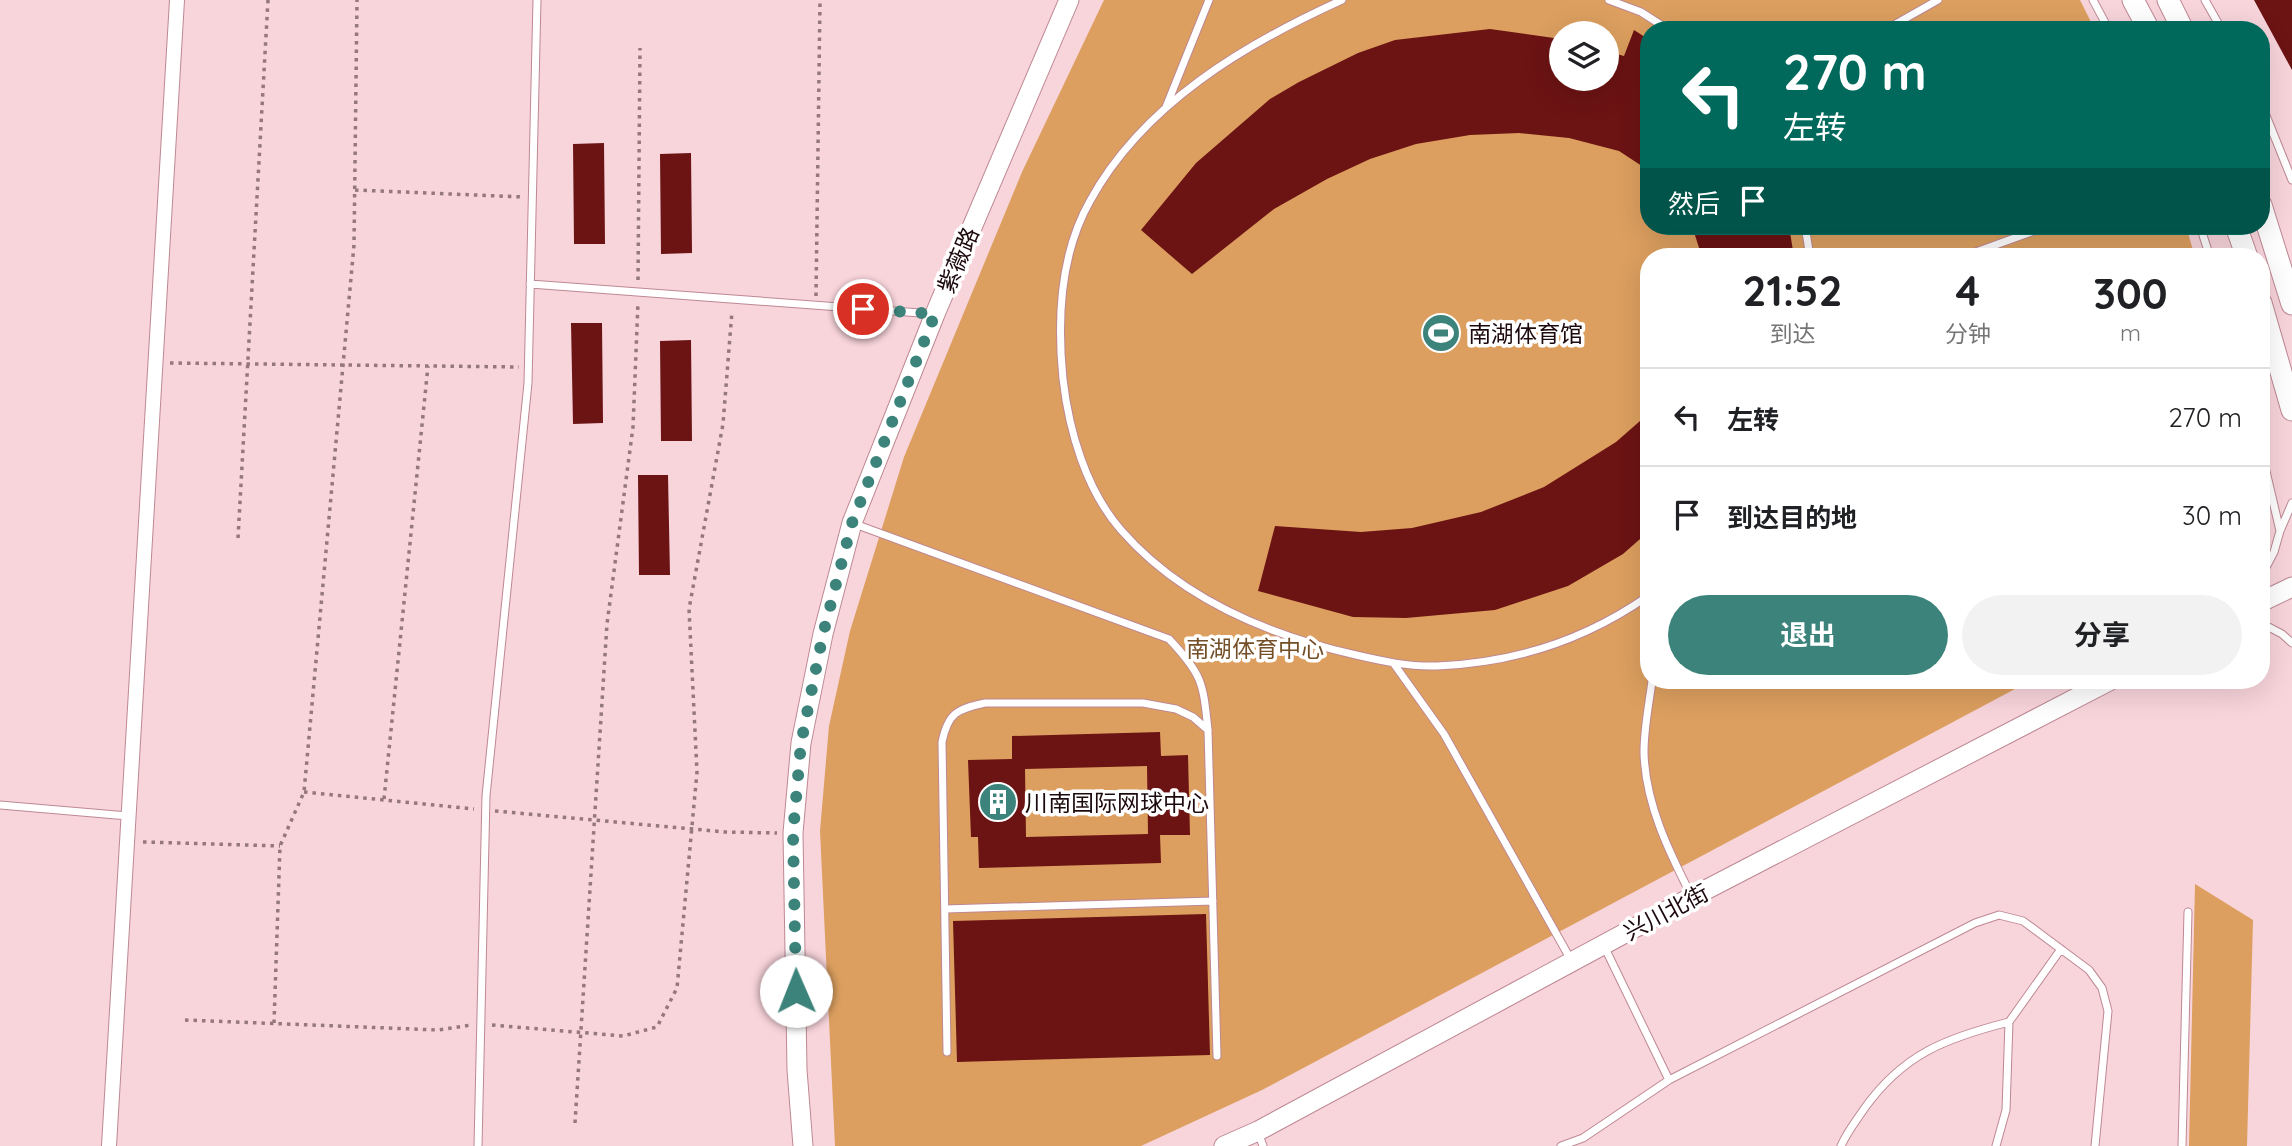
<!DOCTYPE html>
<html lang="zh">
<meta charset="utf-8">
<style>
:root{--surface:#fff;--page:#f2f2f2;--text:#202124;--muted:#757577;--line:#e0e0e0;--accent:#3c837b}
body{margin:0;font-family:Quicksand,"Noto Sans SC",sans-serif;background:var(--page);color:var(--text);height:100vh;display:flex;flex-direction:column;font-size:26px;white-space:nowrap}
*{box-sizing:border-box;margin:0}
p{font-size:23px;color:var(--muted)}
.icon{flex:none;width:38px;height:38px;fill:none;stroke:currentColor;stroke-width:2;stroke-linecap:round;stroke-linejoin:round}
.map{position:relative;flex:1;overflow:hidden}
.side{position:absolute;left:1640px;top:248px;width:630px;height:441px;display:flex;flex-direction:column;background:var(--surface);border-radius:28px;box-shadow:0 7px 28px #0002}
.side>*{flex:none}
.top-card{position:absolute;left:1640px;top:21px;width:630px;height:214px;border-radius:28px;box-shadow:0 7px 28px #0002;background:#00695c;color:#fff;overflow:hidden}
.buttons{position:absolute;left:1549px;top:21px;display:grid;gap:14px}
.buttons a{display:grid;place-items:center;width:70px;height:70px;border-radius:50%;background:var(--surface);box-shadow:0 7px 28px #0002;font-size:35px}
.pin{position:absolute;display:grid;place-items:center;width:60px;height:60px;color:#fff;margin:-30px;border:4px solid #fff;border-radius:50%;box-shadow:0 2px 7px #0007}
.me{position:absolute;width:77px;margin:-38px;rotate:359deg;stroke-linejoin:round;filter:drop-shadow(0 0 5px #0008)}
.turn{display:flex;align-items:center;gap:24px;height:147px;padding:0 28px;font-size:32px}
.turn .icon{width:91px;height:91px;stroke-width:2.5}
.turn b{display:block;font-size:49px;line-height:60px}
.then{display:flex;align-items:center;height:66px;padding:0 28px;background:#0003;gap:14px;font-size:26px}
.eta{display:flex;justify-content:space-evenly;align-items:center;height:119px;text-align:center}
.eta b{font-size:42px;font-weight:700;line-height:49px}
.action{display:flex;gap:14px;margin-top:auto;padding:14px 28px}
.action a{flex:1;height:80px;border-radius:42px;background:var(--accent);color:#fff;font-size:28px;font-weight:700;line-height:80px;text-align:center}
.action a+a{background:var(--page);color:var(--text)}
ul{padding:0;list-style:none}
li{display:flex;align-items:center;gap:21px;height:98px;padding:0 28px;border-top:2px solid var(--line)}
li div{flex:1}
li b{display:block;font-size:26px}
li em{font-style:normal}
.map>svg:first-child{display:block}
.green{fill:#dc9f5f;fill-rule:evenodd}
.building{fill:#6c1314;fill-rule:evenodd}
.lines{fill:none;stroke-linecap:round;stroke-linejoin:round}
.lane-casing{stroke:#be8893;stroke-width:9}
.street-casing{stroke:#be8893;stroke-width:16}
.secondary-casing{stroke:#be8893;stroke-width:21}
.primary-casing{stroke:#be8893;stroke-width:23}
.path{stroke:#94787d;stroke-width:3.5;stroke-dasharray:3.5 5;stroke-linecap:butt}
.lane{stroke:#fff;stroke-width:7}
.street{stroke:#fff;stroke-width:14}
.secondary{stroke:#fff;stroke-width:19}
.primary{stroke:#fff;stroke-width:21}
.route{stroke:#3c837b;stroke-width:12;stroke-dasharray:0 21.6}
.labels{text-anchor:middle;dominant-baseline:central;stroke-width:7;stroke-linejoin:round;paint-order:stroke}
.street-label{font-size:23px;fill:#1c090d;stroke:#fff}
.poi-label{font-size:23px;fill:#1c090d;stroke:#fff;text-anchor:start}
.park-label{font-size:23px;fill:#734e27;stroke:#fff}
</style>
<div class="map">
<svg width="2292" height="1146" viewBox="0 0 2292 1146">
<rect width="100%" height="100%" fill="#f8d4db"/>
<path class="green" d="M1104 0H2080L2095 30H1648V226H2186L2195 257H1648V681H2030L1262 1090 1141 1146H835L820 831 829 726 850 631 904 457 1022 172ZM1561 33H1606V79H1561Z
M2195 884 2253 920 2247 1146H2189Z"/>
<path class="building" d="M2254 0H2292V70Z
M1490 29 1561 39V79H1606V51L1624 56 1634 30 1648 39V170L1619 151 1569 138 1519 133 1470 135 1416 144 1370 159 1327 179 1274 209 1192 274 1141 230 1196 163 1270 99 1299 82 1358 53 1395 40Z
M604 143 605 244H574L573 144Z
M691 153 692 253 661 254 660 154Z
M1692 226H1789L1794 257H1702Z
M571 323H602L603 423 573 424Z
M691 340 692 441H661L660 341Z
M1648 414V532L1623 554 1568 586 1495 610 1406 618 1353 617 1258 591 1275 526 1361 532 1412 528 1481 512 1544 487 1616 442Z
M638 475H668L670 575H639Z
M1160 732 1161 756 1188 755 1190 835H1160L1161 863 979 868 978 837H971L968 760 1012 759V736ZM1147 766 1148 834 1026 837 1025 769Z
M1206 914 1210 1055 957 1062 953 921Z"/>
<g class="lines">
<defs>
<path id="lane" d="M1342 0C1245 44 1143 104 1090 201 1060 254 1057 320 1063 379 1069 431 1086 490 1121 530 1181 599 1268 635 1356 655 1382 661 1409 667 1437 666 1514 663 1585 640 1648 596
M1609 0 1641 12 1669 30
M2093 0 2109 30
M2205 0 2222 30
M1885 30 1938 0
M2261 103 2292 180
M1166 107 1209 0
M1805 226 1810 257
M2200 226 2210 257
M1962 257 2048 226
M530 284 934 314
M2261 450 2280 531 2274 552 2261 577
M852 523 1169 639C1203 675 1203 683 1208 730L1217 1056
M2280 531 2292 503
M2261 623 2282 634 2292 643
M1394 664 1444 734 1571 960
M1652 681C1649 704 1644 728 1644 752 1645 803 1669 852 1692 897
M0 805 128 816
M945 909 1213 901
M1604 946 1669 1080
M947 1052 942 742C948 713 957 709 985 703H1143L1176 709 1193 717 1208 730
M1258 1132 1263 1146
M478 1146 486 796 528 383 537 0
M1561 1146 1583 1138 1669 1080 1975 923 1999 915 2023 921 2089 970 2102 988 2108 1011 2095 1146
M1841 1146C1847 1132 1856 1121 1864 1109 1903 1054 1946 1038 2009 1022
M1996 1146 2006 1110 2009 1022 2061 949
M2182 1146 2188 912"/>
<path id="street" d="M109 1146 177 0"/>
<path id="secondary" d="M2261 602 2292 587
M803 1146 797 1070 793 833 801 743 823 634 852 523 935 314 1069 0
M1224 1146 1258 1131 1692 897 2109 681"/>
<path id="primary" d="M2133 0 2149 30
M2168 0 2183 30
M2261 205 2292 304
M2236 226 2247 257
M2261 303 2292 410"/>
</defs>
<use href="#lane" class="lane-casing"/>
<use href="#street" class="street-casing"/>
<use href="#secondary" class="secondary-casing"/>
<use href="#primary" class="primary-casing"/>
<path class="path" d="M355 190 523 197
M638 280 640 48
M816 296 820 0
M170 363 519 367
M238 538 268 0
M304 792 474 809
M384 799 428 366
M495 811 725 832 777 833
M143 842 280 846
M185 1020 438 1030 471 1025
M274 1023 280 846 304 792 354 245 357 0
M492 1025 623 1036 657 1027 677 988 697 772 689 609 723 424 732 311
M575 1123 607 624 633 427 638 302"/>
<use href="#lane" class="lane"/>
<use href="#street" class="street"/>
<use href="#secondary" class="secondary"/>
<use href="#primary" class="primary"/>
</g>
<g class="lines">
<path class="route" d="M796 991 793 833 801 743 823 634 852 523 935 314 863 309"/>
</g>
<defs>
<symbol id="stadium-disc" viewBox="-11 -11 22 22"><circle r="9.5" fill="#3c837b" stroke="#fff"/><path d="M0-5a6.5 5 0 1 0 0 10a6.5 5 0 1 0 0-10ZM-3.5-1.8h7v3.6h-7Z" fill="#fff"/></symbol>
<symbol id="building-disc" viewBox="-11 -11 22 22"><circle r="9.5" fill="#3c837b" stroke="#fff"/><path d="M-4-6H4V6H1V3H-1V6H-4ZM-2.5-4.3h1.7v1.8h-1.7ZM.8-4.3h1.7v1.8H.8ZM-2.5-1h1.7V.8h-1.7ZM.8-1h1.7V.8H.8Z" fill="#fff"/></symbol>
</defs>
<g fill-rule="evenodd">
<use href="#stadium-disc" x="1419" y="311" width="44" height="44"/>
<use href="#building-disc" x="976" y="780" width="44" height="44"/>
</g>
<g class="labels">
<g class="street-label">
<text transform="translate(958 260) rotate(-67)">紫薇路</text>
<text transform="translate(1666 912) rotate(-28)">兴川北街</text>
</g>
<g class="poi-label">
<text x="1468" y="333">南湖体育馆</text>
<text x="1025" y="802">川南国际网球中心</text>
</g>
<g class="park-label">
<text x="1255" y="648">南湖体育中心</text>
</g>
</g>
</svg>
<div class="buttons">
<a><svg class="icon" aria-label="layers" viewBox="0 0 24 24"><path d="M12 4l9 5-9 5-9-5zM3 14l9 5 9-5"/></svg></a>
</div>
<div class="pin" style="left:863px;top:309px;background:#d93025"><svg class="icon" aria-label="arrive" viewBox="0 0 24 24"><path d="M6 21V4h12l-3 4 3 4H6"/></svg></div>
<svg class="me" style="left:796px;top:991px" viewBox="-20 -20 40 40"><circle r="19" fill="#fff"/><path d="M0-13L10 11 0 6-10 11z" fill="#3c837b"/></svg>
<div class="top-card">
<div class="turn"><svg class="icon" aria-label="left" viewBox="0 0 24 24"><path d="M17 20v-9H6M10 6l-5 5 5 5"/></svg><div><b>270 m</b>左转</div></div>
<div class="then">然后<svg class="icon" aria-label="arrive" viewBox="0 0 24 24"><path d="M6 21V4h12l-3 4 3 4H6"/></svg></div>
</div>
<section class="side">
<div class="eta">
<div><b>21:52</b><p>到达</p></div>
<div><b>4</b><p>分钟</p></div>
<div><b>300</b><p>m</p></div>
</div>
<ul>
<li><svg class="icon" aria-label="left" viewBox="0 0 24 24"><path d="M17 20v-9H6M10 6l-5 5 5 5"/></svg><div><b>左转</b></div><em>270 m</em></li>
<li><svg class="icon" aria-label="arrive" viewBox="0 0 24 24"><path d="M6 21V4h12l-3 4 3 4H6"/></svg><div><b>到达目的地</b></div><em>30 m</em></li>
</ul>
<div class="action"><a>退出</a><a>分享</a></div>
</section>
</div>
